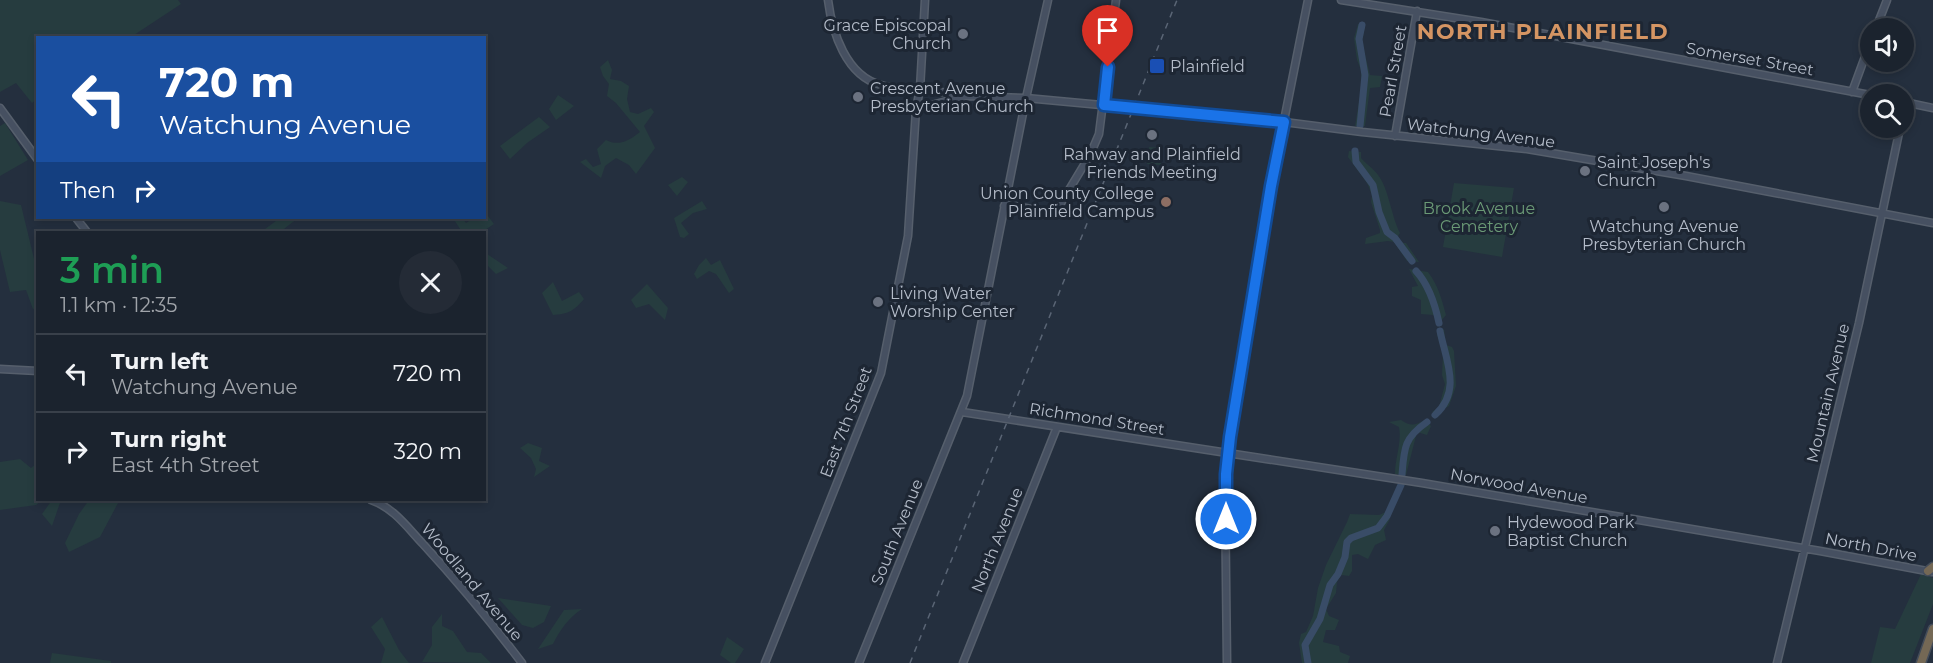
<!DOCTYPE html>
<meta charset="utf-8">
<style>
:root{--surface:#1b232e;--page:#242b36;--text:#f1f3f6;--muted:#a0a4aa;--line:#39404a}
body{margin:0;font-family:Montserrat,sans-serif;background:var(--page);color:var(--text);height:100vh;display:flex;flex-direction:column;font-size:22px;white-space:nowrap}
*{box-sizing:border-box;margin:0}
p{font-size:20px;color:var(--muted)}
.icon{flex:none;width:33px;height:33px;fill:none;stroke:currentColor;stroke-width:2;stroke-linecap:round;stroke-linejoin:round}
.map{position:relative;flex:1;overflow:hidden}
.drawer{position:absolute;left:36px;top:231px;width:450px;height:270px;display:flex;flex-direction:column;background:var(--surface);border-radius:0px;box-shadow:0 3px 9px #0003,0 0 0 2px var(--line)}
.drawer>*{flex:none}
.guide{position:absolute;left:36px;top:36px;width:450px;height:183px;border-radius:0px;box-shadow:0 3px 9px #0003,0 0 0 2px var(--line);background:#1a4fa0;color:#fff;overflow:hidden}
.buttons{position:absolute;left:1860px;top:18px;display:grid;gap:12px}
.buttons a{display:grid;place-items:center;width:54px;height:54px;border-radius:50%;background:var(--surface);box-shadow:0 3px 9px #0003,0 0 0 2px var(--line);font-size:30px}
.pin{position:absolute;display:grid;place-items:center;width:51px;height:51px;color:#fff;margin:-62px -26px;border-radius:50% 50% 50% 0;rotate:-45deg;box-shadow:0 0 6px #0007}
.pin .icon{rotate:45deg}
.me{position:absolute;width:66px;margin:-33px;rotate:0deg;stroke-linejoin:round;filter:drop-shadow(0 0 4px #0008)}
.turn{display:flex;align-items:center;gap:21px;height:126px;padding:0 24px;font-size:27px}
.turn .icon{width:78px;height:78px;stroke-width:2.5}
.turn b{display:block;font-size:42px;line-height:51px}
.then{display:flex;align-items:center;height:57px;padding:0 24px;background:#0003;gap:12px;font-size:22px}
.round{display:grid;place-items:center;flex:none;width:63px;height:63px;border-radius:32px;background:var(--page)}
.headline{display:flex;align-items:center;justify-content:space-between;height:102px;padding:0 24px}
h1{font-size:36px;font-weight:600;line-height:45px;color:#1e9e55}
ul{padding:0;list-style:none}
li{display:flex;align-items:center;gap:18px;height:78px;padding:0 24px;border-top:2px solid var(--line)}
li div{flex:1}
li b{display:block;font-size:22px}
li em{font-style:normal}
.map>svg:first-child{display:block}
.green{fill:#263c3f}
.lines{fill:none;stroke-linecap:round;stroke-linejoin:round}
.river{stroke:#394c67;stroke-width:7}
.secondary-casing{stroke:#565f6c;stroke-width:9}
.highway-casing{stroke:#434c59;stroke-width:11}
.secondary{stroke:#465061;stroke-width:6}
.highway{stroke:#746855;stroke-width:8}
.rail{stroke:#5a6575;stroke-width:1.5;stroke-dasharray:6 6;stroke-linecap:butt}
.route-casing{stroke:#114b97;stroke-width:15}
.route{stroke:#1a73e8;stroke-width:10}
.worship-dot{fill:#6b7280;stroke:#1d2633;stroke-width:2}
.transit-dot{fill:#1a4fb4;stroke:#1d2633;stroke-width:2}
.education-dot{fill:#8d6e63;stroke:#1d2633;stroke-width:2}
.labels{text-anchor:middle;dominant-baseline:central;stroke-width:6;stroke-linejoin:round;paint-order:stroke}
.poi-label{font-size:16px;fill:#b4bcc9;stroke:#1d2633;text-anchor:start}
.street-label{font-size:16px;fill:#b4bcc9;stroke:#1d2633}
.park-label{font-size:16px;fill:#6b9a76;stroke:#1d2633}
.district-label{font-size:22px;font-weight:bold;letter-spacing:1.5px;fill:#d59563;stroke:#1d2633}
</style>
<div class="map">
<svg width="1933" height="663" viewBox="0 0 1933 663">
<rect width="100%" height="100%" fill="#242f3e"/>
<path class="green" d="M0 0H178L181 4 131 37 38 38 37 99 32 103 16 83 0 92Z
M1358 24 1365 26 1362 42 1370 75 1382 76 1380 87 1370 88 1365 126H1355L1361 90V70L1357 60 1354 38Z
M608 60 612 70 610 79 621 81 629 86 627 99 630 112 638 114 651 108 654 112 644 126 655 148 636 174 629 165 616 158 605 166 601 178 580 162 586 159 593 167 601 164 597 149 606 140C619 147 630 140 640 132L616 103 607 96 609 84 603 76 600 67Z
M558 95 574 106 556 120 549 109Z
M539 117 550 127 527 143 510 159 500 146Z
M5 123 28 160 0 176V126Z
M1149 147 1162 148 1161 165 1147 164Z
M1349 151 1361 152V158C1366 164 1374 169 1378 175 1389 189 1391 216 1400 233L1398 236 1402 243H1406L1419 262 1407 261 1394 242 1388 241 1365 244 1366 238 1380 233V230L1371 202 1372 195 1367 183 1348 157Z
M682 177 688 182 677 196 668 185Z
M1454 183 1514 188 1502 257 1443 247Z
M0 201 21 205 37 271V308L33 309 26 290 10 292 0 250Z
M702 201 707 209 693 213 681 223 689 234 684 238 680 237 674 218Z
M485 212 494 224 482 232H462L453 218H462L466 223 474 218H484Z
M280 218H298L280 232H261Z
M484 252 508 268 496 274 485 263Z
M706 258 711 265 720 260 734 289 729 293 716 274 709 271 697 279 694 274 699 265Z
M1409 269 1428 272C1438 285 1442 300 1446 315L1441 321 1433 315 1421 314V300L1412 296V287L1418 286Z
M553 282 562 301 579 292 584 299C574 311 568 314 553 315L542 293Z
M647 284 668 308 665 320 649 304 636 308 631 300Z
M1444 329 1446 345 1452 347 1454 351 1456 386 1449 406 1435 414 1432 412 1439 407 1445 384 1442 375 1443 354 1437 334Z
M1401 420C1411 427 1415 425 1425 420L1431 426 1427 435 1417 432 1406 475 1395 474C1395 458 1402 442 1399 427L1389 422Z
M528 443 542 448 539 461 550 466 534 477 536 469 531 458 520 448Z
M20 459 31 468 37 463 38 500H42L36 505 0 510V462Z
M52 500H61L52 526 42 514Z
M89 500H118V503L100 537 69 552 65 543 79 514Z
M1386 512 1390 519 1384 530 1386 540 1375 545 1368 559 1358 554 1352 555V571L1349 576 1341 575 1337 582 1336 593 1326 609 1329 616 1339 620 1335 630H1326L1323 642 1339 646 1340 652 1350 656 1348 663H1302L1299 643 1301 634 1306 632 1313 616 1318 588 1326 565 1347 522 1350 514 1379 515Z
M1921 574 1933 578V604L1910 663H1871L1880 627 1895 629Z
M498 598 551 606 544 622 533 628 522 625Z
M582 609C569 617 560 630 553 644L538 649 564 610Z
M442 614V626L453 631 467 652 481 653 491 663 422 662 432 645V627Z
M382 617 399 650 409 663H381L385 649 371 627Z
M727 637 744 649 735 663H731L720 655Z
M52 653 111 661V663H50Z"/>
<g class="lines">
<path class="river" d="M1360 126 1365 75 1359 39 1362 25
M1355 151 1356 162 1373 185 1379 212 1387 232 1395 238 1412 261
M1416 271C1429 285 1435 304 1439 323
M1435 415C1462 391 1446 361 1440 331
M1402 475C1404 448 1404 438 1427 422
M1308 663 1305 645 1320 619 1330 585 1338 574 1345 557 1347 542 1351 538 1378 528 1387 516 1401 485"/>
<defs>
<path id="secondary" d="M828 0C832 32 846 76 881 85 902 91 928 90 950 93
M1341 0 1481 22 1870 95
M1876 28 1887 0
M1852 92 1870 43
M1904 102 1933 108
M0 108 38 160
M916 109 966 96 1026 98 1284 122 1362 132 1527 149 1686 176 1933 223
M1395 136 1417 11
M1004 206 1009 205 1055 213 1090 155 1099 134 1116 0
M76 218 87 232
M0 369 38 371
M962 412 1422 483 1820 551 1932 572
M371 500C394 508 407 527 423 544 458 582 491 622 522 663
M765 663 881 373 908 236 916 109 920 89 925 0
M859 663 967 396 1026 98 1048 0
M963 663 1057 427
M1227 663 1225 493 1228 453 1271 186 1308 0
M1777 663 1859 323 1900 128"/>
<path id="highway" d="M1928 571 1933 567
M1921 663 1933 629"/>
</defs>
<use href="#secondary" class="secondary-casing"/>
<use href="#highway" class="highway-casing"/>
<use href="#secondary" class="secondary"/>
<use href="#highway" class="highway"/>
<path class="rail" d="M910 663 1177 0"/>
</g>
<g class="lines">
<defs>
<path id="route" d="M1108 67 1104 105 1284 122 1271 186 1230 437 1226 474V519"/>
</defs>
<use href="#route" class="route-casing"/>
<use href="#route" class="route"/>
</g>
<g class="worship-dot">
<circle cx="963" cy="34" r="6"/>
<circle cx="858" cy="97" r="6"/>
<circle cx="1152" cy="135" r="6"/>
<circle cx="1585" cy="171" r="6"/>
<circle cx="1664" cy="207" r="6"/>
<circle cx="878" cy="302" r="6"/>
<circle cx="1495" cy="531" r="6"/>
</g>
<rect class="transit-dot" x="1149" y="58" width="16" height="16" rx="3"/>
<circle class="education-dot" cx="1166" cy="202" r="6"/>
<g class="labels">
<g class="poi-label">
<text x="951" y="25" text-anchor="end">Grace Episcopal<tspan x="951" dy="18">Church</tspan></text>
<text x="1170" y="66">Plainfield</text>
<text x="870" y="88">Crescent Avenue<tspan x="870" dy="18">Presbyterian Church</tspan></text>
<text x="1152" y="154" text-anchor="middle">Rahway and Plainfield<tspan x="1152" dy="18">Friends Meeting</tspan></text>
<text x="1597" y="162">Saint Joseph's<tspan x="1597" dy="18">Church</tspan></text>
<text x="1154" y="193" text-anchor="end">Union County College<tspan x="1154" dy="18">Plainfield Campus</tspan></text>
<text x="1664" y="226" text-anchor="middle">Watchung Avenue<tspan x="1664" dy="18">Presbyterian Church</tspan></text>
<text x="890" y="293">Living Water<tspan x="890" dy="18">Worship Center</tspan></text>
<text x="1507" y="522">Hydewood Park<tspan x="1507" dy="18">Baptist Church</tspan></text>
</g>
<g class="street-label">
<text transform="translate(1750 59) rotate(10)">Somerset Street</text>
<text transform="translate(1393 71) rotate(-80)">Pearl Street</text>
<text transform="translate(1481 133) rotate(7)">Watchung Avenue</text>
<text transform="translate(1828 393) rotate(-77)">Mountain Avenue</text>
<text transform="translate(1097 419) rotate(9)">Richmond Street</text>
<text transform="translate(846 422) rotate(-69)">East 7th Street</text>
<text transform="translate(1519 486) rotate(10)">Norwood Avenue</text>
<text transform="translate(897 532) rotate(-68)">South Avenue</text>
<text transform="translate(997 540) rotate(-68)">North Avenue</text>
<text transform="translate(1871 547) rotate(11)">North Drive</text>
<text transform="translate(472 582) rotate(50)">Woodland Avenue</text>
</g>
<g class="park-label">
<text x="1479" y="208">Brook Avenue<tspan x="1479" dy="18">Cemetery</tspan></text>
</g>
<g class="district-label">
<text x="1543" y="31">NORTH PLAINFIELD</text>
</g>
</g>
</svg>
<div class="buttons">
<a><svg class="icon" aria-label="sound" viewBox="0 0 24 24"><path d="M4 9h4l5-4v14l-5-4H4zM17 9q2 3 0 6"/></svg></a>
<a><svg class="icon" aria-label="search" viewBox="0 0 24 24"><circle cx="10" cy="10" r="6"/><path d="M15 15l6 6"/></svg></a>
</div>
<div class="pin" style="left:1108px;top:67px;background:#d93025"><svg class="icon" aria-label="arrive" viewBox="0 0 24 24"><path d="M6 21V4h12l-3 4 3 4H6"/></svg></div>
<svg class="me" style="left:1226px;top:519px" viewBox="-20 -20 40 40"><circle r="17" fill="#1a73e8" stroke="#fff" stroke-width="3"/><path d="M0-11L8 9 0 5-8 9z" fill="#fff"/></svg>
<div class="guide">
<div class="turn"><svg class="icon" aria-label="left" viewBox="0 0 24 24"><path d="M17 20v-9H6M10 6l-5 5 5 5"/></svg><div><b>720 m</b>Watchung Avenue</div></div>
<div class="then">Then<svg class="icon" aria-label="right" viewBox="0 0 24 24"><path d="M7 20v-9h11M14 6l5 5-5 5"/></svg></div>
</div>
<section class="drawer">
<div class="headline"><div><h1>3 min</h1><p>1.1 km · 12:35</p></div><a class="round"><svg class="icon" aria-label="close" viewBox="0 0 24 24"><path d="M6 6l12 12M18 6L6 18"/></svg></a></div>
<ul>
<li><svg class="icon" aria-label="left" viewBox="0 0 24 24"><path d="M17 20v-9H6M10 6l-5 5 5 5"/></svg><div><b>Turn left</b><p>Watchung Avenue</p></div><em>720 m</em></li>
<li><svg class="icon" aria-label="right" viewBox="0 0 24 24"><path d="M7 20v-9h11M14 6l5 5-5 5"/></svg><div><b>Turn right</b><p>East 4th Street</p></div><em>320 m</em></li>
</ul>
</section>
</div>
